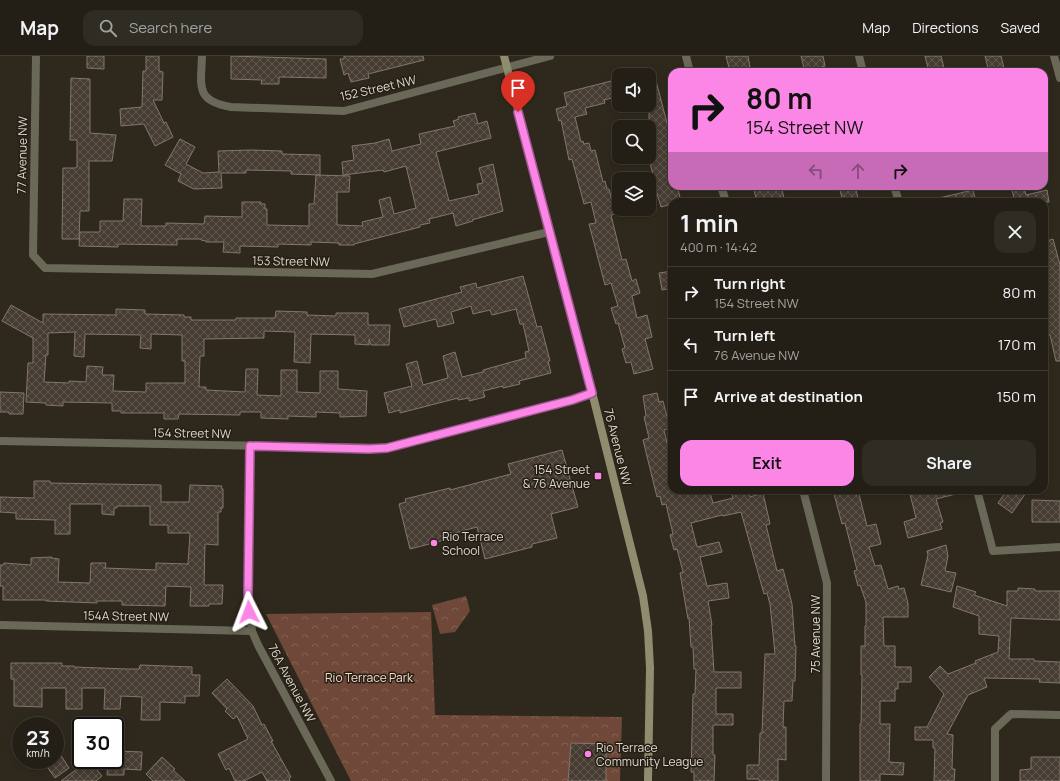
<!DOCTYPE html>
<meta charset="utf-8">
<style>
:root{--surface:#231f16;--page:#2f2c23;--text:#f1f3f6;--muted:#a3a2a1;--line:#403d35;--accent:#fb86e5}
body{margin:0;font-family:Manrope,sans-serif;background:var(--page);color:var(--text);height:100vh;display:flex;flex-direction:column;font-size:15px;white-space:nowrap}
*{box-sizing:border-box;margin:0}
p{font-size:13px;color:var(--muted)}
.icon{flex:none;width:22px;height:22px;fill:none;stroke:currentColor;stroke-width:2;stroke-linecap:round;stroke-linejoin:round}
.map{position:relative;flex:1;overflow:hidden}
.side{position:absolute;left:668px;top:142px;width:380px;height:296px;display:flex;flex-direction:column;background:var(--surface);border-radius:12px;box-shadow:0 2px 6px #0003,0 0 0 1px var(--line)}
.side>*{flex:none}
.banner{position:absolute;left:668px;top:12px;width:380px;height:122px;border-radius:12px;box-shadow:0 2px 6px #0003,0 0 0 1px var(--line);background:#fb86e5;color:#111;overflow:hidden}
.controls{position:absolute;left:612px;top:12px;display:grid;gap:8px}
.controls a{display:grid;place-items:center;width:44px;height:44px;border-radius:8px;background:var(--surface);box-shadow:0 2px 6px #0003,0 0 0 1px var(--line);font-size:20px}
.speed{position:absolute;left:12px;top:661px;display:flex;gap:8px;font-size:20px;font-weight:700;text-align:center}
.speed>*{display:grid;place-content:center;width:52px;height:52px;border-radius:50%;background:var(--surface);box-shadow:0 2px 6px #0003,0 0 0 1px var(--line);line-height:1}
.speed small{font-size:10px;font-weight:400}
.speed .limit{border:2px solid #111;border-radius:6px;background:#fff;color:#111}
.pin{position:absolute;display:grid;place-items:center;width:34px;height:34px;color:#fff;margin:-41px -17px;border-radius:50% 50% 50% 0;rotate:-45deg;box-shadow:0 0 4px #0007}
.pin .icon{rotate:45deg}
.me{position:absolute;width:44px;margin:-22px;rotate:357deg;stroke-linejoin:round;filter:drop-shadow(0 0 3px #0008)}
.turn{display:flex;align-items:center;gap:14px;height:84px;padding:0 12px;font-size:18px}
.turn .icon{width:52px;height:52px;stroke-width:2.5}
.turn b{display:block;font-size:28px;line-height:34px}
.lanes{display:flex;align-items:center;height:38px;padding:0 12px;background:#0003;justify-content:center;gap:20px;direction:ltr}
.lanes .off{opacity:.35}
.round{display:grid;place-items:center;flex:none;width:42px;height:42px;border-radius:12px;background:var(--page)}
.headline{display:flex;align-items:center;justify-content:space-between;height:68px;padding:0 12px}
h1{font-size:24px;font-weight:700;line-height:30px}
.button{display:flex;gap:8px;margin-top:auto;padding:8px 12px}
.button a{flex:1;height:46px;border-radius:12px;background:var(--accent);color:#111;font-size:16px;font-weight:700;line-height:46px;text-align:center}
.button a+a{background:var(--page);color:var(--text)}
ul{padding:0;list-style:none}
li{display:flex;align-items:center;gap:12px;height:52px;padding:0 12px;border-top:1px solid var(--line)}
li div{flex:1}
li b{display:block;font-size:15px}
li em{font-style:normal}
header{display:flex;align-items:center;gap:24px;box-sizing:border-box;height:56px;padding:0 20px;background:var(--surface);border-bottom:1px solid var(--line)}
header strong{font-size:19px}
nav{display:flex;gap:22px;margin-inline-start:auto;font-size:14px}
.search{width:280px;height:36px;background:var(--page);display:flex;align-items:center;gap:10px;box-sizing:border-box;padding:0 14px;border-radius:12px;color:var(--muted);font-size:15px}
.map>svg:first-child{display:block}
.park{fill:url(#park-crowns)}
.building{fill:url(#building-cross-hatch);stroke:#83776c;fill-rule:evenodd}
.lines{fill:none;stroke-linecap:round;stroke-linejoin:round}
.street{stroke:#6a6957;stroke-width:8}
.secondary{stroke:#8e8d6f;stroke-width:8}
.route-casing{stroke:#a35795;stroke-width:10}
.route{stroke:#fb86e5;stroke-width:7}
.poi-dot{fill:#fb86e5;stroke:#251f13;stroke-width:1.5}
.labels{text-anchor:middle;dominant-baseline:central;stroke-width:3;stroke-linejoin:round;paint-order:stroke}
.street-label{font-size:12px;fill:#ddd9d1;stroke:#251f13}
.poi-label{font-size:12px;fill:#ddd9d1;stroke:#251f13;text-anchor:start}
.park-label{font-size:12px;fill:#f7d8ce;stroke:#251f13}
</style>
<header>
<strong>Map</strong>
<div class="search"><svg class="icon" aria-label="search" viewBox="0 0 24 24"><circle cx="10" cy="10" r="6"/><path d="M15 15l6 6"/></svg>Search here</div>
<nav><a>Map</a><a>Directions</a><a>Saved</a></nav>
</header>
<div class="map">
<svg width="1060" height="725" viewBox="0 0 1060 725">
<defs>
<pattern id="park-crowns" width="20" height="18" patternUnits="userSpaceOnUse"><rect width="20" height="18" fill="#6f4839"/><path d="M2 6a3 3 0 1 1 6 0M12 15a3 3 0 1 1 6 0" fill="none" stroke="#836255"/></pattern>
<pattern id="building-cross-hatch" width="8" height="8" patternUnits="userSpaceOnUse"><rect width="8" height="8" fill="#473c32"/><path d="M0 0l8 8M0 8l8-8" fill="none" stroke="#61584f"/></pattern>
</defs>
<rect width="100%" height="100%" fill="#2f291d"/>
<path class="park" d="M466 540 470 555 455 576 440 578 432 549Z
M431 556 435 659 622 661 620 725H351L266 558Z"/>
<path class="building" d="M87 0H104V13L87 12Z
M146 0H159V15L163 16 162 44H153L164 67 166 66 173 81 155 90 144 68 121 70 120 53 142 51 143 15H146Z
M231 0 326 3V22L279 21V28H261L262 24 231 23Z
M344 0H423L424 4 368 18 369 22 351 26 348 17 344 19 340 3H344Z
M726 0H748L750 11 730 16Z
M801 0H823L825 10 822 11 823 16H805Z
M925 0H941L945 16H929Z
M985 0H1001L1005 16H989Z
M649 13H653L668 71H669L672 85V130H677L681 145 672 146V148L661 151 653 124 654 123 649 103Z
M71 22 90 23V77L116 79 112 105H89V155H80L79 183H62L63 112H76V111H77V84H70Z
M619 23V37L616 38V41L604 44 605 47 585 52 587 58 575 61 581 86 583 85 584 88 589 87 591 95 595 94 603 126 605 125 607 133H609L612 144 615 143 619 157 611 159 622 204 626 203 632 225 636 223 640 237 632 240 637 262 647 259 652 281 645 283 653 313 634 318 631 306 626 307 622 293 625 292 618 267 616 268 611 252 618 250 611 227 605 229 589 168 596 167 591 146 584 148 572 103 569 104 561 64 559 65 556 53 567 50 564 37Z
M475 57 478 68 487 65 491 82 436 96 449 145 479 138 477 128 483 127 479 112 493 108 503 155 472 164 473 165 456 170 453 157 429 163 430 167 420 169V171L354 188V189H339V187L311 186V189L278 188V191L240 190V197L223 196 224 186H206V185L201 184V183H177V189L118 188V191L79 190 80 176H100V165H123L124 143H142L141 170H166V167L204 168 205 160 242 161V146H261V148H265V153H267V169L309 170V148H314L316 119 350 120 349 136H337V169L363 170 362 166 383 161 379 144 390 141 394 158 416 152 406 110 384 116 383 114 343 119 342 106 354 104 352 90 375 87 389 83 392 95 421 88 419 78 455 70 453 65 459 63 458 61Z
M180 83 195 91 186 108 203 117 219 116 218 95 251 94 282 95V98L320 99V119L291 118V115L247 114H246V117H221L222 132 194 133 178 125 181 118 165 109Z
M753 130H781L785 146H757Z
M839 130H855L859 146H843Z
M1011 130H1024L1026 139 1047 134 1049 146H1015Z
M973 134 976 146H940L939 142Z
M1053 183 1060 209V305H1056L1050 279 1044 280V244L1047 243 1044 231V186Z
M672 215V232L662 234 659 217Z
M523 220 537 271 541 270 550 305H548L551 317 519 325 520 328 503 332V330L483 335 485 341 469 345V342L458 344V342L400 357V354L389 357 384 337 412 330 406 308 417 305 423 329 448 322 443 300 455 296 462 321 483 316V314L526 302 525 296 529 295 523 268H520L516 253 492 259 490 254 473 258 471 250 451 256 454 267 438 271 436 263 404 271 399 253 462 236 460 231 476 227 477 232Z
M11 249 43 267V258L116 259V253L145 254V258L184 259V261H191V264H236V262H275L276 255 307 256V259L336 260V257H368V269H390L389 289H371L369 283V289L355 288V279L311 278 310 307 294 306 295 276 264 275V282L204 283V300H200L199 331H206V334L245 336 246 313H258L257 339 281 340V314H297V336L320 337V315H338V333L367 335 366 360 340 361V357L316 356V361L288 360V363L261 362V356H240V359L179 358 178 363H164V357H121V355H112V347L63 346V350L46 349V347L26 346 28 307H33V282L2 265ZM75 276 74 300 84 301 85 278 141 279 140 292 151 293V278L182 279V305H185V327H146V336L113 335 114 319H102L103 311 87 310 86 326 69 325V327L44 326 46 299H48V277Z
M0 336 24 337 23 358H9V356H0Z
M657 337 659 346 663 345 670 372 664 374 672 408V434H679L680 438 694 434H709L713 447 733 442 731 434H748L750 441 763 437 770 468 766 469 777 515 783 513 792 548 795 590H796L795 625H793L792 645H784L783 671H786V704L778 703V725H759V723H747V709H759L760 677H762L765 598H775L770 548 767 537 764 538 741 456 723 460 722 459 691 467 697 491 719 486 722 496 700 501 707 530 727 527 729 542 708 545 712 569H711L714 616H741V632H716V658H733V669H713V699H715L714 725H694V716H691L693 638H695L696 613H694L693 591H691L689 562 688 563 680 517 683 516 677 493 674 494 670 479 673 478 666 448 662 449 660 440 657 441 643 384 649 382 644 361 646 360 643 340Z
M562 394 578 451 551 458 557 482 532 488V491L485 503 477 471 455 477 456 481 410 493 399 448 406 446 405 443 450 432V434L511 418 508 408Z
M34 425H50V427L161 429V446H189L190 429 222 430 221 432 223 433V452H221V456H218V489L205 488 204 529H223L222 548H209V550H190L191 531 166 530 165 550 122 549V545H97V547L46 545V544H3V530H0V509H3L4 507 31 509V502L52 501 51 502 59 503 58 526 90 527 91 507H106L105 512 156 514V507L188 508 190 477H168V469H150V450H117V452H114V459L102 458V448H70V478H55V464L16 463V457L0 456V441L34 442Z
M833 434H854L856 439 859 438 867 470 876 468 881 488 869 491 875 510 881 509 888 533 898 530 899 533 904 532 908 547V561H883L884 590H895V611H911V626H898V633H895V645H880V668H890L889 706 904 707 903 719 880 718V725H860V668H861L862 619H861V590H865V570H866V546L860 529 858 530 854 515 857 514 845 467 842 468Z
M909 434H956V438L936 443 943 466 940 467 942 473 908 482 904 466 916 462Z
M1007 434H1028L1012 457 998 447Z
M1032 444 1060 445V466H1032Z
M946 489 948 500 945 515 956 517 951 536 921 529 928 499 927 495Z
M957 530 976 536 974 539 1007 550V535H1018V532L1035 533V535H1060V564L1011 562 1009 603H1034V605L1060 606V627L1039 626 1040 623 984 622 987 631 968 639 947 678 953 679 952 713H955L954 725H934L935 692H933V684H915V671H927L944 638 929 621 940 610 948 618 976 607 975 605 998 596 999 580 979 578V560L953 551Z
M11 607H62V610H74V611L127 613H139L140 609 192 611V619H200L199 640H185V647L160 646V664H141L142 641 121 640 120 653H104L105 632H82V653H66V632H42V651L14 650V623H11Z
M227 623 253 650 262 669 264 668 273 685H271L291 721 289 722 290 725H267L262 716 244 725H235L229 712 226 714 218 698 248 683 237 660 233 663 225 655 227 653 212 637Z
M571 687 606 688V725H568Z
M115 695 142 696 141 714 124 713V719H107L108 704H115Z
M60 698 69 712 55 722 45 708 51 704H55V701Z
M162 701 175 713 173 714 185 725H153L146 718Z
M1031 701H1060V725H1020V714L1031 713Z
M89 704 102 720 96 725H61Z"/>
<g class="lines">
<path class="street" d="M36 0 33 199 45 212 372 218 549 176
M202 0C201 30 195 45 231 51L344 55 550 0
M686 0 690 16
M859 0 863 16
M1054 0 1060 22
M721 130 726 146
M894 130 899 146
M0 385 383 392 397 390 572 344 592 337
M250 390 248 539 252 575 258 589 331 725
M803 434 827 527 826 725
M977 434 993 495 1060 491
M0 569 252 575
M995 725V673L1011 658 1060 659"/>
<path class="secondary" d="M504 0 595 348 643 540 648 575 650 612 648 725"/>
</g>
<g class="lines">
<defs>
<path id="route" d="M249 556 248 539 250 390 369 393 387 392 572 344 592 337 518 56"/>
</defs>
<use href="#route" class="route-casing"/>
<use href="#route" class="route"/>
</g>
<g class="poi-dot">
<rect x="594" y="416" width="8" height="8" rx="2"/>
<circle cx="434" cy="487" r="4"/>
<circle cx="588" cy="698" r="4"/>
</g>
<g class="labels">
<g class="street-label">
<text transform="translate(378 32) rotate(-13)">152 Street NW</text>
<text transform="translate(22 99) rotate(-89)">77 Avenue NW</text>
<text transform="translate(291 205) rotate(1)">153 Street NW</text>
<text transform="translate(192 377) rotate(1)">154 Street NW</text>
<text transform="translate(618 391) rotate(76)">76 Avenue NW</text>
<text transform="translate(126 560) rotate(1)">154A Street NW</text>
<text transform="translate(815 578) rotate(-90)">75 Avenue NW</text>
<text transform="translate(292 627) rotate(62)">76A Avenue NW</text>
</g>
<g class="poi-label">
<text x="590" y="413" text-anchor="end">154 Street<tspan x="590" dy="14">&amp; 76 Avenue</tspan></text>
<text x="442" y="480">Rio Terrace<tspan x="442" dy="14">School</tspan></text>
<text x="596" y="691">Rio Terrace<tspan x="596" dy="14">Community League</tspan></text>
</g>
<g class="park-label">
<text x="369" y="621">Rio Terrace Park</text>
</g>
</g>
</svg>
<div class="controls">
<a><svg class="icon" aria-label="sound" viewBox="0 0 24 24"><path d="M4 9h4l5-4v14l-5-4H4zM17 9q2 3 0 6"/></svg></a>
<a><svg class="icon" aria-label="search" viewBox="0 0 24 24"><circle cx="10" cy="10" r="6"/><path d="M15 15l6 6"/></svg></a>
<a><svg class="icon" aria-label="layers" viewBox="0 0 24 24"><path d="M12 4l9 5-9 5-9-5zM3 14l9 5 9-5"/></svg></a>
</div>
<div class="speed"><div>23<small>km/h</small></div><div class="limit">30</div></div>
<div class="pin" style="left:518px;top:56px;background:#d93025"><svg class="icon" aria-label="arrive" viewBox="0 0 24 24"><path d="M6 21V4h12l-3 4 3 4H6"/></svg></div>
<svg class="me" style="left:249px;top:556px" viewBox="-20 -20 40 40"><path d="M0-17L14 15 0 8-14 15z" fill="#fb86e5" stroke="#fff" stroke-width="4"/></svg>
<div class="banner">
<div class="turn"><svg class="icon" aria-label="right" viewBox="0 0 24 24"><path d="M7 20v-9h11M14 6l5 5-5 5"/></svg><div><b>80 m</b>154 Street NW</div></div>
<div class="lanes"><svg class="icon off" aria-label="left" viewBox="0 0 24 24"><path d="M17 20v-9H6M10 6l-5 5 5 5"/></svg><svg class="icon off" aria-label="ahead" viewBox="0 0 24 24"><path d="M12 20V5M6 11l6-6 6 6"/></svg><svg class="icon" aria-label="right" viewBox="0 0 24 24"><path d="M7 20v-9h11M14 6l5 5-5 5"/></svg></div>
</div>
<section class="side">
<div class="headline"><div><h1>1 min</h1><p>400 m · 14:42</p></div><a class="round"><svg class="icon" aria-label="close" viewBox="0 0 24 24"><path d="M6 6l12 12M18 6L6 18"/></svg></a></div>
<ul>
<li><svg class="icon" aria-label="right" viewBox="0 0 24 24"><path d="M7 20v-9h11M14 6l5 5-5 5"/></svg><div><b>Turn right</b><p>154 Street NW</p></div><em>80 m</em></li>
<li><svg class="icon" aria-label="left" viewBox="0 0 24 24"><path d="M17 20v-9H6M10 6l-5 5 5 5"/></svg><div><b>Turn left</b><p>76 Avenue NW</p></div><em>170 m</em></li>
<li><svg class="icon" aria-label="arrive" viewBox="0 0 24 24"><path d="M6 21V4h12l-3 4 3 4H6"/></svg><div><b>Arrive at destination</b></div><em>150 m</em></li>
</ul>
<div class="button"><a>Exit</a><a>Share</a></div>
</section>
</div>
